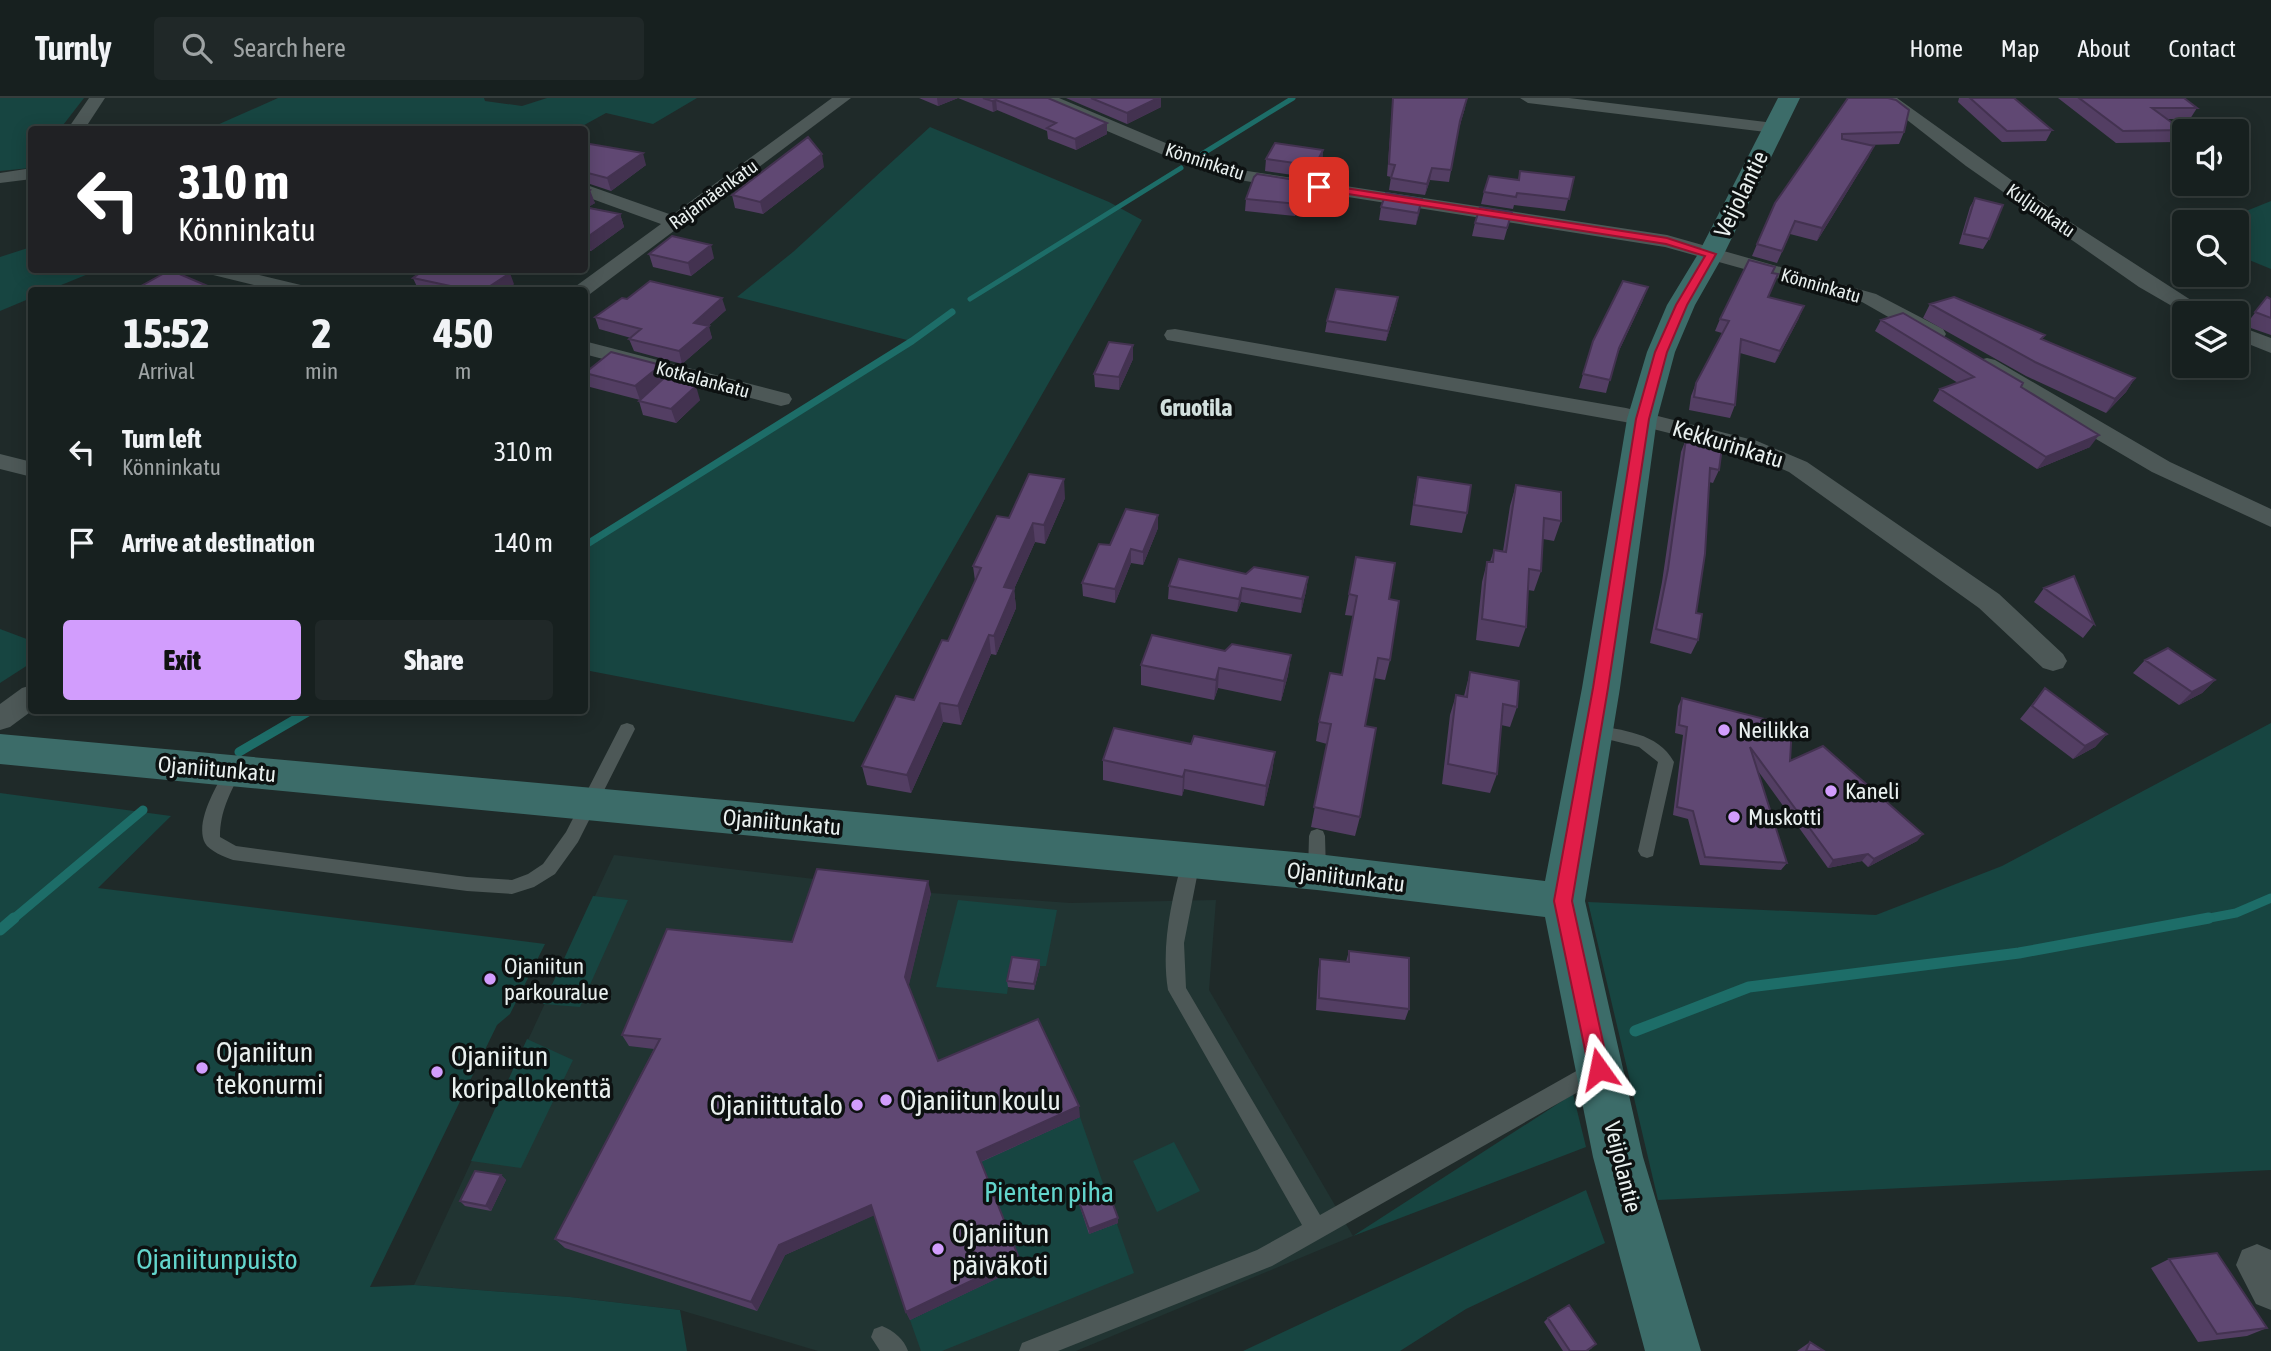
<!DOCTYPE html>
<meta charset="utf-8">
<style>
:root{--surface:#17201f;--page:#202828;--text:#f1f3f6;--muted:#9ea3a4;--line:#363e3d;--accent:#d29dfd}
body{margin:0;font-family:"Asap Condensed",sans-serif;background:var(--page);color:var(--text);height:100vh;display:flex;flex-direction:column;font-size:26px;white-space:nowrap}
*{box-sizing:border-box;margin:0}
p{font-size:23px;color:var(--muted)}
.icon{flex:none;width:38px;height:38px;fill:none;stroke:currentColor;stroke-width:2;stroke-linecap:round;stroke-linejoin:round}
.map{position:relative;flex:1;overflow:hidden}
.details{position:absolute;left:28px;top:189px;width:560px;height:427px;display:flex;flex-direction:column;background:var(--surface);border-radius:7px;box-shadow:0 4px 18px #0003,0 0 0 2px var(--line)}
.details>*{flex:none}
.guide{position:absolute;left:28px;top:28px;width:560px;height:147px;border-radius:7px;box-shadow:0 4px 18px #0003,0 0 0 2px var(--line);background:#202124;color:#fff;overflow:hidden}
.fabs{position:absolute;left:2172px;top:21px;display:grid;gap:14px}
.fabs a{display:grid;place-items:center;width:77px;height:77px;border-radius:7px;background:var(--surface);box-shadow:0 4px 18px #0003,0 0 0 2px var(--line);font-size:35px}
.pin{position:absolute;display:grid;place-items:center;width:60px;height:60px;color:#fff;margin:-30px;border-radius:14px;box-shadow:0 4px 10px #0006}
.me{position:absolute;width:77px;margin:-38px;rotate:348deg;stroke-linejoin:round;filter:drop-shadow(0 0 5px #0008)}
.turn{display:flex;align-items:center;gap:24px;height:147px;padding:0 35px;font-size:32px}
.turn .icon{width:91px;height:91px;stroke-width:2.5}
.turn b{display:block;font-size:49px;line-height:60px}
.eta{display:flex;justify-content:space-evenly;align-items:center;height:119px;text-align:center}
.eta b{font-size:42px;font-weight:800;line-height:49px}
.button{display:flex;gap:14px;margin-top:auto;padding:14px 35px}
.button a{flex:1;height:80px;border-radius:7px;background:var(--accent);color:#111;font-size:28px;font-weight:800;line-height:80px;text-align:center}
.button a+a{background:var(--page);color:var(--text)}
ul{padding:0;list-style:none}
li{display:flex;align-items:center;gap:21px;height:91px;padding:0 35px}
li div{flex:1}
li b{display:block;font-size:26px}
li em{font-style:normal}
header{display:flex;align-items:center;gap:42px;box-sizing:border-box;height:98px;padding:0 35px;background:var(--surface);border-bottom:2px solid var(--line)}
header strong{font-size:33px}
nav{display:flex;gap:38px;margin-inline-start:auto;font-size:24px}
.search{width:490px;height:63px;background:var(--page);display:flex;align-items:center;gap:18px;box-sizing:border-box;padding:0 24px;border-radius:7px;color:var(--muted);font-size:26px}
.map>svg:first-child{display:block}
.built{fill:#213432}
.green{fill:#174541}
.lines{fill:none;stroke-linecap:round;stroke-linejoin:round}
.stream-far3{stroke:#1d6d68;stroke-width:5}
.stream-far2{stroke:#1d6d68;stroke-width:7}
.stream-far1{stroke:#1d6d68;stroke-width:9}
.stream{stroke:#1d6d68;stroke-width:11}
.lane{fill:#4d5857;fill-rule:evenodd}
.street{fill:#4d5857;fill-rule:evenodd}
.secondary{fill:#3c6c69;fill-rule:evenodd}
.wall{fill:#533e63}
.shaded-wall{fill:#433250}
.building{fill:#604873;stroke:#433250;stroke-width:2}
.route{fill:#e11d48;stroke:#92132f;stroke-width:2}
.poi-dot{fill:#d29dfd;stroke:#0d1111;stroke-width:2.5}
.labels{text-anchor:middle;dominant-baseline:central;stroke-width:7;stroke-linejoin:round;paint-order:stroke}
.far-street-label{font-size:19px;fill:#e9f0ef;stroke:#0d1111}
.street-label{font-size:23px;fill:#e9f0ef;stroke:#0d1111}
.poi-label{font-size:23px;fill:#e9f0ef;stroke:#0d1111;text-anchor:start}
.far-district-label{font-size:24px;font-weight:bold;fill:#d2e0de;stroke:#0d1111}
.near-poi-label{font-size:28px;fill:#e9f0ef;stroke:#0d1111;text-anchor:start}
.near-park-label{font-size:28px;fill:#63d5cc;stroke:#0d1111}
</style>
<header>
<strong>Turnly</strong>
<div class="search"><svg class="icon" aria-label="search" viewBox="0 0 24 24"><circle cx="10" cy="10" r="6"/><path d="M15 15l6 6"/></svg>Search here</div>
<nav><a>Home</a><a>Map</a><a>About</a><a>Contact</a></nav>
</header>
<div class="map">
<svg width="2271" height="1253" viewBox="0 0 2271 1253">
<rect width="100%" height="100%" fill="#1f2a29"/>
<path class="built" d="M614 757 931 795 1070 805 1216 802 1209 892 1353 1138 1076 1253H818L680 1212 570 1199 414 1187Z"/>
<path class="green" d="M0 0H84L60 31 32 32 30 70 0 73Z
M278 0H484L485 3 522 8 547 0H697L653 26 606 15 577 31H208Z
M930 29 1109 104 1142 122 854 624 585 572V448L911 243 737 199 793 154Z
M2271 103V171L2237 157 2236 124H2219Z
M31 149 32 172H98L49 192H32L31 200 0 213V159Z
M0 531 32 543 31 565 0 585Z
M2271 625V1072L1658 1102 1588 804 1876 817 2002 768Z
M0 695 171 718 98 790 545 846 510 916 497 927 370 1189 414 1187 570 1199 680 1212 687 1253H0Z
M593 798 628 802 580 909 543 906Z
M958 802 1057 812 1046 868H1039L1008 889 1007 896 936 889Z
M527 941 573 962 521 1070 471 1063Z
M1573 996 1586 1049 1353 1138Z
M1080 1019 1134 1175 942 1253H921L910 1222 1020 1169 980 1064Z
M1174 1044 1200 1093 1157 1114 1133 1063Z
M1586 1092 1605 1145 1466 1211 1400 1253H1243Z"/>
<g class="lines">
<path class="stream-far3" d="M1202 56 1293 0
M970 201 1181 70"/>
<path class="stream-far2" d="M584 448 912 243 952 214"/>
<path class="stream-far1" d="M239 654 311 612
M12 822 143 712
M2199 822 2236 815 2271 800"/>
<path class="stream" d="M0 832 14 820
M1635 933 1749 889 2019 855 2209 820"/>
<path class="lane" d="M627 625 633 627 635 631 578 744 555 776 534 789 512 796 467 793 233 762C225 759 209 753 205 745 194 724 218 685 228 668H240L242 672C230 695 220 713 220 739L236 748 467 779 512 782 528 776 543 766 566 734 621 627Z
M1592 626C1622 633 1658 634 1674 664L1653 758 1647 760 1641 758 1638 753 1658 664 1639 649 1586 636 1584 632 1586 628Z
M1317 731 1323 733 1325 738 1326 774 1323 779 1317 781 1311 779 1308 774 1309 738 1311 733Z
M1191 756 1197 758 1200 763 1184 845 1186 890 1320 1117 1587 967 1594 965 1601 967 1604 974 1601 981 1272 1168 1058 1253H1019L1022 1245 1257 1152 1302 1127 1168 892C1161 848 1171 805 1182 763L1185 758Z
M882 1228C894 1233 904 1241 908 1253H880L871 1239 874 1231Z"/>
<path class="street" d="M89 0H105L84 32H67Z
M832 0H851L590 196 584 198V192H573L576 188 661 126 584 98V86L672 117Z
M1037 0H1059L1206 62 1241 72 1667 137 1876 196 1943 231 1946 236 1943 241H1927L1862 204 1665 149 1233 81 1194 70 1039 4Z
M1520 0H1569L1774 25 1783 30 1774 35 1528 5Z
M1879 0H1897L2067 122 2211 215H2184L2139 189 1966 68Z
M32 70V81L0 85V75Z
M206 172H239L305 188 308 192H275L209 176Z
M2236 227 2271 240V255L2236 241Z
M1175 231 1626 310 1757 343 1807 364 1999 496 2063 556 2067 563 2063 570 2053 573 2043 570 1979 510 1789 374 1741 353 1625 324 1167 242 1164 237 1167 232Z
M584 243 789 296 792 301 789 306 781 308 584 256Z
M1987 260 1995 262 2170 364 2271 411V429L2152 374 1979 272 1976 267 1979 262Z
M0 356 32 364V379L0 371Z
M32 587 33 612 10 629 0 632V606L22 590Z
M2257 1146 2271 1152V1212L2256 1206 2236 1167 2242 1152Z"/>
<path class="secondary" d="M1778 0H1800L1724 156 1695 207 1675 254 1657 321 1620 590 1585 803 1643 1059 1701 1253H1645L1593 1059 1545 819 1317 792 0 666V636L1317 756 1545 783 1582 590 1627 321 1647 254 1667 207 1698 156Z"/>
</g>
<path class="wall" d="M919 0H1048L1107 25V36L1076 52 1048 41 1047 33 997 12 993 14 958 0 938 8Z
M1066 0H1161V9L1127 26Z
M1393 0 1465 10 1458 33 1449 84 1430 82 1425 97 1389 92 1391 79 1387 78Z
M1848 0 1904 34 1899 46 1868 47 1874 48 1868 60 1817 143 1790 136 1777 165 1752 158 1757 146Z
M1959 0H2014L2052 32 2046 43 2002 44 1958 4Z
M2058 0H2184L2197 10 2190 21H2167L2182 32 2175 44 2116 45Z
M584 45 646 67 611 93 584 84Z
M1323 52 1322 64 1314 80 1265 73 1266 61Z
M824 69 763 116 735 110 732 97Z
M1520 73 1574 79 1565 113 1514 107 1513 111 1481 106 1484 94 1518 82Z
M1308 84 1307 95 1295 118 1245 113 1246 101Z
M584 90 595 105 588 109 620 116 624 129 591 153 584 151Z
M1975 100 1989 141 1983 151 1959 146 1970 109Z
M1422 101 1416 127 1379 122 1381 109Z
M1512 114 1504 142 1472 138 1475 125Z
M649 156 714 160 691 178 653 169Z
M1772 175 1768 199 1799 220 1775 265 1740 255 1735 307 1730 320 1689 312 1691 298 1696 285 1722 235 1715 233 1720 221Z
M413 180 514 186 505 192H424L418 191Z
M1398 199 1396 210 1386 243 1325 234 1327 223Z
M2267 199 2271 201V237L2245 228Z
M627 201 726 212 708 228 712 240 682 266 634 253 629 241 631 240 599 231 595 219Z
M1643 202 1616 259 1606 295 1579 290 1593 243Z
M1930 206 2045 237 2042 241 2135 280 2126 294 2106 315 2026 278 1923 220Z
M1881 222 2021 289 2090 349 2037 371 1933 303 1940 291 1958 285 1875 233Z
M1133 261 1119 292 1095 289 1094 276Z
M585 275 665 280 700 302 676 325 643 317 639 303 640 302 590 289Z
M1686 341 1719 372 1713 385 1709 384 1696 515 1698 542 1691 556 1650 545 1662 484 1681 354Z
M1418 379 1467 415 1462 435 1410 427 1414 399Z
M1516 387 1561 423 1554 443 1543 441 1541 473 1534 493 1528 492 1526 529 1519 549 1476 542 1482 484 1487 464H1490L1494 452 1503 453 1510 408Z
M1065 400 1045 446 1035 444 1014 491 1016 510 996 557 991 556 961 627 943 624 911 695 867 687 862 668 914 602 948 543 975 483 973 468 1009 420Z
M1158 417V430L1143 467 1131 465 1115 505 1083 498 1082 485 1110 447Z
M1356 459 1389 501 1390 562 1385 582 1374 580 1365 628 1360 719 1355 738 1311 729 1327 646 1316 643 1319 624 1342 577 1354 518 1345 517Z
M1246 476 1308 479 1306 493 1301 515 1241 504 1237 514 1168 501 1169 488Z
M2044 490 2094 526 2083 540 2034 504Z
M1225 553 1291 557 1288 577 1281 603 1218 590 1214 602 1141 587V567Z
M2145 562 2215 582 2202 595 2179 607 2133 575Z
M1470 574 1517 609 1510 629 1501 627 1497 676 1490 695 1442 686 1450 617 1456 597 1464 598Z
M2045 590 2107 636 2095 649 2073 661 2020 621Z
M1682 600 1790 663 1923 736 1917 743 1868 769 1862 763 1828 770 1758 673 1787 765 1781 772 1700 767 1688 721 1673 717 1683 637 1675 635 1678 608Z
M1275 654 1272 674 1264 708 1184 691 1182 698 1103 682V662Z
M931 795 908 889 938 963 1080 1019 981 1064 1021 1169 910 1222 906 1214 874 1117 785 1157 757 1213 565 1150 555 1141 654 951 629 948 622 937 792 844Z
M1349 853 1409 911 1405 922 1316 912 1318 873 1320 861 1346 864Z
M1039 862 1040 868 1034 892 1008 889 1007 883Z
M501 1077 506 1082 491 1113 465 1108 460 1103Z
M1078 1101 1118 1120V1125L1089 1136 1079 1106Z
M2169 1161 2267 1230 2247 1238 2198 1244 2151 1170Z
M1548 1220 1592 1250 1588 1253H1563L1544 1224Z
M1810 1244 1824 1253H1797Z"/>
<path class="shaded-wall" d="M937 0H958L938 8Z
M1158 0H1161V9L1127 26V15Z
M1467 0 1465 10 1458 34 1460 23Z
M996 2 997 12 993 14 992 3Z
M1107 25V36L1076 52 1075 41Z
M1874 48 1868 60 1817 143 1822 130Z
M1323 52 1322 64 1314 80 1315 68Z
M643 55 646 67 611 93 607 80Z
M822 56 824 69 763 116 760 104Z
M1432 70 1430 82 1425 97 1427 86Z
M1308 84 1307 95 1295 118 1297 106Z
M590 92 595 105 584 112V96Z
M1422 101 1420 113 1416 127 1418 115Z
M620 116 624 129 591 153 586 140Z
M711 147 714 160 691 178 688 165Z
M510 175 514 186 505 192H484Z
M1648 189 1643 202 1614 263 1619 250Z
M1398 199 1396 210 1386 243 1388 233Z
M722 200 726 212 698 237 694 225Z
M1804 208 1799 220 1775 265 1780 253Z
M709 228 712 240 682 266 679 253Z
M1133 247V261L1119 292V279Z
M661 267 665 280 640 302 635 288Z
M2135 280 2126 294 2106 315 2115 301Z
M696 288 700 302 676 325 671 311Z
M2099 337 2090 349 2037 371 2046 359Z
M1064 381 1065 400 1045 446 1044 427Z
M1158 417V430L1143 467V454Z
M1033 425 1035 444 1014 491 1016 510 996 557 994 538 1004 489Z
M1131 451V465L1115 505V491Z
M1308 479 1306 493 1301 515 1302 501Z
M1242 490 1241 504 1237 514 1239 501Z
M989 537 991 556 961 627 958 608Z
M1291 557 1288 577 1281 603 1284 583Z
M1219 570 1218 590 1214 602 1216 582Z
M2215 582 2202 595 2179 607 2192 594Z
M940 605 943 624 911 695 907 677Z
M2107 636 2095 649 2073 661 2085 648Z
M1275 654 1272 674 1264 708 1266 688Z
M1185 672 1184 691 1182 698 1183 679Z
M1923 736 1917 743 1868 769 1874 761Z
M1868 756 1862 763 1828 770 1833 762Z
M928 783 931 795 908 891 905 879Z
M1039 862 1040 868 1034 892V886Z
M1079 1008 1080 1019 980 1064 977 1054Z
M501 1077 506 1082 491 1113 486 1108Z
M871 1107 875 1117 785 1157 757 1213 751 1204 779 1147Z
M1118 1120V1125L1089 1136V1131Z
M1019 1160 1021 1169 910 1222 906 1214Z"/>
<path class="building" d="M983 0H1048L1107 25 1075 41 1047 30 1056 25 996 2 992 3Z
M1091 0H1158L1127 15Z
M1393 0H1467L1460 23 1451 72 1432 70 1427 86 1391 80 1395 67 1389 66Z
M1848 0H1888L1896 2 1909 12 1904 34 1842 36V41L1874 48 1822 130 1795 123 1782 153 1757 146 1775 105Z
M1970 0H2014L2052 32 2007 33Z
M2079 0H2184L2197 10H2152L2182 32 2123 33Z
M808 39 822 56 760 104 732 97Z
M584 45 643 55 607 80 584 74Z
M1275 45 1323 52 1315 68 1266 61Z
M1520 73 1574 79 1569 101 1517 95 1516 99 1484 94 1489 78 1519 82Z
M1257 76 1308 84 1297 106 1246 101 1254 79Z
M584 90 590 92 584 96Z
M1386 95 1422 101 1418 115 1381 109Z
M1975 100 2003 107 1989 141 1964 136Z
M584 109 620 116 586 140H584Z
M1480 109 1512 114 1507 130 1475 125Z
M672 138 711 147 688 165 649 156Z
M1749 162 1775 169 1772 175 1778 176 1768 199 1804 208 1780 253 1741 241 1735 307 1694 299 1696 285 1729 223 1720 221Z
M170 172 217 192H134Z
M424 172H495L510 175 484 192H469L413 180Z
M650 183 722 200 694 225 709 228 679 253 629 241 641 231 595 219 622 200 627 201Z
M1623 183 1648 189 1619 250 1610 282 1583 276 1593 243Z
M1336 191 1398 199 1388 233 1327 223Z
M1954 199 2045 237 2041 241 2135 280 2115 301 2035 264 1930 206Z
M2267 199 2271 201V220L2255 214Z
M1903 215 2023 285 2021 289 2099 337 2046 359 1940 291 1974 279 1881 222Z
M1109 244 1133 247 1119 279 1094 276Z
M611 254 661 267 635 288 585 275Z
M664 280 696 288 671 311 639 303Z
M1686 341 1722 349 1719 372 1710 370 1705 456 1696 515 1702 516 1698 542 1656 531 1668 471Z
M1029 376 1064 381 1044 427 1033 425 1004 489 1014 491 994 538 989 537 958 608 940 605 907 677 862 668 896 598 914 602 942 542 948 543 981 470 973 468 997 418 1009 420Z
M1418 379 1471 387 1467 415 1414 407Z
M1516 387 1561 394V423L1544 420 1541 473 1529 471 1526 529 1482 521 1487 464H1493L1494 452 1506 454Z
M1126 411 1158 417 1143 454 1131 451 1115 491 1082 485 1099 446 1110 447Z
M1356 459 1395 465 1389 501 1399 503 1390 562 1378 560 1365 628 1376 630 1360 719 1314 709 1331 626 1319 624 1330 575 1342 577 1357 498 1349 496Z
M1179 461 1246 476 1254 469 1308 479 1302 501 1242 490 1239 501 1169 488Z
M2074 478 2094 526 2044 490Z
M1152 537 1225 553 1232 546 1291 557 1284 583 1219 570 1216 582 1141 567Z
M2168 550 2215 582 2192 594 2145 562Z
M1470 574 1519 583 1517 609 1503 606 1497 676 1448 666 1456 597 1467 599Z
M2045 590 2107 636 2085 648 2032 608Z
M1682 600 1792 628 1790 663 1823 648 1923 736 1874 761 1868 756 1833 762 1750 649 1787 765 1705 759 1693 713 1677 709 1687 629 1679 627Z
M1114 630 1191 646 1194 638 1275 654 1266 688 1185 672 1183 679 1103 662Z
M817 771 928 783 905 879 938 963 1038 921 1079 1008 977 1054 1019 1160 906 1214 871 1107 779 1147 751 1204 555 1141 660 941 622 937 667 831 792 844Z
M1349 853 1409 860V911L1319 900 1320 861 1349 864Z
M1012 859 1039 862 1034 886 1007 883Z
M475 1073 501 1077 486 1108 460 1103Z
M1107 1090 1118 1120 1089 1131 1078 1101Z
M2217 1155 2267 1230 2217 1236 2169 1161Z
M1569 1207 1596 1246 1586 1253H1570L1548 1220Z
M1810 1244 1824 1253H1806Z"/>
<path class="route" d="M1319 86 1667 140 1716 156 1687 207 1667 254 1649 321 1608 590 1572 803 1609 971 1606 977 1599 980 1592 977 1589 971 1554 803 1593 590 1636 321 1655 254 1676 207 1705 158 1666 146 1316 91V87Z"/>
<g class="poi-dot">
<circle cx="1724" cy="632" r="7"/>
<circle cx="1831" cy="693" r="7"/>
<circle cx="1734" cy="719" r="7"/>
<circle cx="490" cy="881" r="7"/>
<circle cx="202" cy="970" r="7"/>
<circle cx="437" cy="974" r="7"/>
<circle cx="886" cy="1002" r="7"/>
<circle cx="857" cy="1007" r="7"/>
<circle cx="938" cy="1151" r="7"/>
</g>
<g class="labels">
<g class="far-street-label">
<text transform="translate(1205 63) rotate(18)">Könninkatu</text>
<text transform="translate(713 96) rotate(-36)">Rajamäenkatu</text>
<text transform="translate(2041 112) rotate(35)">Kuljunkatu</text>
<text transform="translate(1821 187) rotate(16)">Könninkatu</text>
<text transform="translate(703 281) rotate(15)">Kotkalankatu</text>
</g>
<g class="street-label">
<text transform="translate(1741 96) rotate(-64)">Veijolantie</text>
<text transform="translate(1728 346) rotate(17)">Kekkurinkatu</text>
<text transform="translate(217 671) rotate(5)">Ojaniitunkatu</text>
<text transform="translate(782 724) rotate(5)">Ojaniitunkatu</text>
<text transform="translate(1346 779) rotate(7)">Ojaniitunkatu</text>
<text transform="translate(1623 1069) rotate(76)">Veijolantie</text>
</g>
<g class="poi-label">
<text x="1738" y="632">Neilikka</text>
<text x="1845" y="693">Kaneli</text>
<text x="1748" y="719">Muskotti</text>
<text x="504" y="868">Ojaniitun<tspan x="504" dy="26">parkouralue</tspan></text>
</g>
<g class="far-district-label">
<text x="1196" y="309">Gruotila</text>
</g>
<g class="near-poi-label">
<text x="216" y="954">Ojaniitun<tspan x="216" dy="32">tekonurmi</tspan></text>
<text x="451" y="958">Ojaniitun<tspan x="451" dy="32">koripallokenttä</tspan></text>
<text x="900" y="1002">Ojaniitun koulu</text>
<text x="843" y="1007" text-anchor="end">Ojaniittutalo</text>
<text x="952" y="1135">Ojaniitun<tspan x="952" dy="32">päiväkoti</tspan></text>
</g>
<g class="near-park-label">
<text x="1049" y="1094">Pienten piha</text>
<text x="217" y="1161">Ojaniitunpuisto</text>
</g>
</g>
</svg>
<div class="fabs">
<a><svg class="icon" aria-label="sound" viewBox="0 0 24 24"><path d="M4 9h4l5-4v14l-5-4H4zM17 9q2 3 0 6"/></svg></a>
<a><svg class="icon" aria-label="search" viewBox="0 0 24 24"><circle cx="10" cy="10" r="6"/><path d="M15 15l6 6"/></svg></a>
<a><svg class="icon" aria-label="layers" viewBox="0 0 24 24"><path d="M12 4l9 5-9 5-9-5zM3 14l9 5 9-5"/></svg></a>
</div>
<div class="pin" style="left:1319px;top:89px;background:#d93025"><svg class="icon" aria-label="arrive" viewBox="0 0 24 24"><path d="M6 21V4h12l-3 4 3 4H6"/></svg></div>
<svg class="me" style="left:1599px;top:971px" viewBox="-20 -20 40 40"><path d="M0-17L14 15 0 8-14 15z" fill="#e11d48" stroke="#fff" stroke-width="4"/></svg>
<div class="guide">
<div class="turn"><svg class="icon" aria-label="left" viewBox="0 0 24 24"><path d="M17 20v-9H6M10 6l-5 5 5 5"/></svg><div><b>310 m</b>Könninkatu</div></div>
</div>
<section class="details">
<div class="eta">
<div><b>15:52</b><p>Arrival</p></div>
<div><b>2</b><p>min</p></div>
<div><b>450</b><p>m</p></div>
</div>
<ul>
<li><svg class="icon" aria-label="left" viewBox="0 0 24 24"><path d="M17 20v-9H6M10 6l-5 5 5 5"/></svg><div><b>Turn left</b><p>Könninkatu</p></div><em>310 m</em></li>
<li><svg class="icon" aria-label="arrive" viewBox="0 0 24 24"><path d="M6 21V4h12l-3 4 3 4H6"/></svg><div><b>Arrive at destination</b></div><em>140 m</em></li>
</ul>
<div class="button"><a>Exit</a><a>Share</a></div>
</section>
</div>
